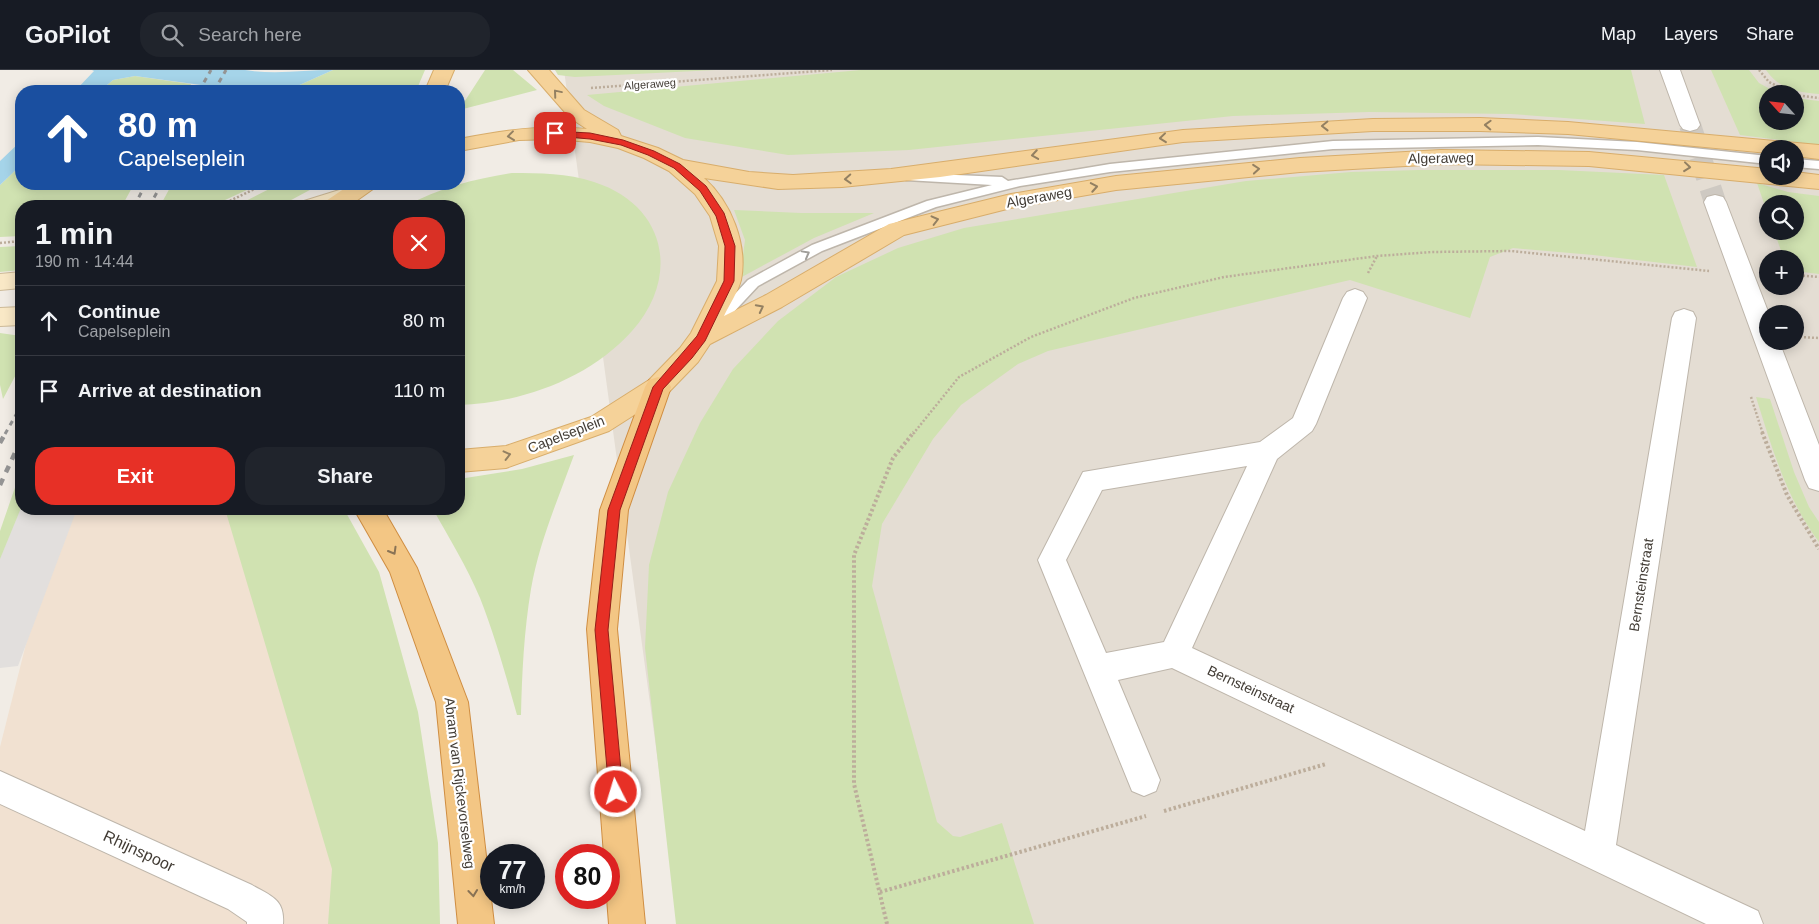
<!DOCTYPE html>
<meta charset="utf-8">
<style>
:root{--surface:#171b24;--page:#20242c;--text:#f1f3f6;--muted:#9ea1a6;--line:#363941;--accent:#e73026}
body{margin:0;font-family:Arial,sans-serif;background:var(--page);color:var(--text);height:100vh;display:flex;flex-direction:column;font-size:19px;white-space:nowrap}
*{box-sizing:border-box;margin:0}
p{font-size:16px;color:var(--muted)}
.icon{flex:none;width:28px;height:28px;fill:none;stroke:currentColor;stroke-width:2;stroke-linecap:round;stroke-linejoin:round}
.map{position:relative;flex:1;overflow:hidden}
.drawer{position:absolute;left:15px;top:130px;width:450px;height:315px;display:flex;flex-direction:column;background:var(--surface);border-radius:20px;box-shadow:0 2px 12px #0003}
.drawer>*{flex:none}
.banner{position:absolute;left:15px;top:15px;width:450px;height:105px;border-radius:20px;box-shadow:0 2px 12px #0003;background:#1a4fa0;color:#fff;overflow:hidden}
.needle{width:32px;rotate:297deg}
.fabs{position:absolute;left:1759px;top:15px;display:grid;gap:10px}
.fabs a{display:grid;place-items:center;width:45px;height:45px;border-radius:50%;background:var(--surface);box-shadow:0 2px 12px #0003;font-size:25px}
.speed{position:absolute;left:480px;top:774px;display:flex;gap:10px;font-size:25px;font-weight:700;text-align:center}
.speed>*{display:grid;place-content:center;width:65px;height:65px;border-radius:50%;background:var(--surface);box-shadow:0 2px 12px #0003;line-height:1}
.speed small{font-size:12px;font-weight:400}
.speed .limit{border:8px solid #d22;background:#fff;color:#111}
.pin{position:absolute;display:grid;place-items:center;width:42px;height:42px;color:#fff;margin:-21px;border-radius:10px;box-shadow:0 2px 8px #0006}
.me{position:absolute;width:55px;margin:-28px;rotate:355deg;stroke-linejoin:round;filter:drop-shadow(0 0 4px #0008)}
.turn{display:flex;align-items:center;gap:18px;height:105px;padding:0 20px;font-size:22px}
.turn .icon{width:65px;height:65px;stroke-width:2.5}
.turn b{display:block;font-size:35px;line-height:42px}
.round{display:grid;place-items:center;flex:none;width:52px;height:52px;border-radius:20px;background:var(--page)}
.overview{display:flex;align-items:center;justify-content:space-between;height:85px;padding:0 20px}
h1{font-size:30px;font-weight:700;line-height:38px}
.cta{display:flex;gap:10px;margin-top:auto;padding:10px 20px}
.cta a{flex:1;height:58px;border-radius:20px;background:var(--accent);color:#fff;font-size:20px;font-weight:700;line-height:58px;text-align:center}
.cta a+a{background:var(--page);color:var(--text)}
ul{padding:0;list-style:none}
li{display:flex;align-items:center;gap:15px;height:70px;padding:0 20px;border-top:1px solid var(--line)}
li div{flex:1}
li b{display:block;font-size:19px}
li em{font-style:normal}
header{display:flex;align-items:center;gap:30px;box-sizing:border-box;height:70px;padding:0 25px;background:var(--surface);border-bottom:1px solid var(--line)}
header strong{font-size:24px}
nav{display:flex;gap:28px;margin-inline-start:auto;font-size:18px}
.search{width:350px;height:45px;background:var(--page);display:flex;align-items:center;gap:12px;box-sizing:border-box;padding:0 18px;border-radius:20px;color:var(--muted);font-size:19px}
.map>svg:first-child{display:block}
.residential{fill:#e4ddd3;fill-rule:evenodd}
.commercial{fill:#f1e1d1}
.green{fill:#d0e2b1}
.parking{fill:#e2dfdd}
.water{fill:#a5d4e9}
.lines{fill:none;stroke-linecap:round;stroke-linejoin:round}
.tertiary-tunnel{stroke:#cec9c2;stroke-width:22;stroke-dasharray:22 11;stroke-linecap:butt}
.service-casing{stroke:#beb6ab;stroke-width:3}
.minor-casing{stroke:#beb6ab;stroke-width:2}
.tertiary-casing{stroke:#beb6ab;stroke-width:2}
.secondary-casing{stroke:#cdba98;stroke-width:2}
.primary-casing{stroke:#d8ad6b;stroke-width:2}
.trunk-casing{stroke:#cf8d41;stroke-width:2}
.path-far1{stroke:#bcad9b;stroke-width:2.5;stroke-dasharray:2 2;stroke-linecap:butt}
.path{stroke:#bcad9b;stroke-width:4;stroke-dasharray:2.5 2.5;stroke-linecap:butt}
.service{fill:#fff;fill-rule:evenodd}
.minor{fill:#fff;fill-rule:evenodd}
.tertiary{fill:#fff;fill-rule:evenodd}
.secondary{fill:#f9e8c6;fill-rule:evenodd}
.primary{fill:#f5d299;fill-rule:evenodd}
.trunk{fill:#f3c684;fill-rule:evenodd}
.rail-far1{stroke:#949494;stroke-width:3;stroke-dasharray:5 5;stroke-linecap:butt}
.rail{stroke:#949494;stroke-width:4.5;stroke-dasharray:7 7;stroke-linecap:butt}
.oneway{stroke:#938062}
.oneway2{stroke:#a09e9a}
.oneway3{stroke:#897355}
.route{fill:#e73026;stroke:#961f19}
.labels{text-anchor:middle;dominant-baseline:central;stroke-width:4.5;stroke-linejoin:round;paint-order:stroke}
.far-street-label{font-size:11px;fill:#423c35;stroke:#fff}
.street-label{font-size:14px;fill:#423c35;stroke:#fff}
.near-street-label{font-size:16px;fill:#423c35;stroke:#fff}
</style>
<header>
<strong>GoPilot</strong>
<div class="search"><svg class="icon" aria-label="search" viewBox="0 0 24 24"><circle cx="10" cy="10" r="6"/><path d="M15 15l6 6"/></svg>Search here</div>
<nav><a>Map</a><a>Layers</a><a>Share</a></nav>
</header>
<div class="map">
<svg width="1819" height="854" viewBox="0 0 1819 854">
<rect width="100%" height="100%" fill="#f1ece5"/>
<path class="residential" d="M564 0H1819V854H680ZM1768 24H1795V51H1768ZM1768 79H1795V106H1768ZM1768 134H1795V161H1768ZM1768 189H1795V216H1768ZM1768 244H1795V271H1768Z"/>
<path class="commercial" d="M60 439H247L364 854H0V677Z"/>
<path class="green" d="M333 0H425L416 21H278L295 17Z
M485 0H513L537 20 459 40Z
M555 0H716L575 7 558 5Z
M861 0H1631L1645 54 1511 44 1369 42 1233 46 909 80 788 85 685 68 604 36 587 25Z
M1711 0H1749L1759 13 1779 24H1768V51H1795V28L1819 31V75L1740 65Z
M1766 0H1819V24C1797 22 1779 19 1766 0Z
M135 6 191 14 187 21H100L113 10Z
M21 95V114H134L122 136H21V166L0 167V115Z
M1418 100H1559L1664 105 1697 197 1593 185 1513 178 1490 187 1470 248 1350 210 1048 281 1018 294 961 335 933 369 882 454 872 516 937 752 953 766 960 767 1002 753 1034 854H676L645 578 649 495 668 422 700 353 733 299 778 251 836 207 898 178 964 158 1246 111 1351 102Z
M512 103C540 103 567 103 594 112 666 135 681 206 632 261 589 309 521 333 459 335V136H406C439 118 474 109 512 103Z
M1757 113 1788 122 1819 126V204L1795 201V189H1784L1774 161H1795V134H1768L1767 142Z
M172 114H260L212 136H160Z
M279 114H321L280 136H236Z
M734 140 801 143H874L814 168 740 208 745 170Z
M21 176V200L0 202V177Z
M0 263 21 266V295L3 329 0 315Z
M1756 327 1770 329 1794 402 1809 437 1819 452V472C1786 428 1772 378 1756 327Z
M574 385C558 429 539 473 531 519 524 561 522 603 521 645H517C506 606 495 566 480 528 467 497 449 468 433 439H459V409L522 399Z
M21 400V439L0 525V461Z
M225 439H344L379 502 418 642 438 773 440 854H328L332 799Z"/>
<path class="parking" d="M21 438 77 439 18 596 0 598V489Z"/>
<path class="water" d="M92 0H245C276 5 303 0 333 0L295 17 278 21H245L135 6 113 10 100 21H75L94 1Z
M21 71V95L0 115V91Z"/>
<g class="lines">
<path class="tertiary-tunnel" d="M1690 55 1715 132"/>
<defs>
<path id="service" d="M1538 67 1637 72 1768 86V94L1637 80 1538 75 1333 79 1110 102 1020 116 936 137 822 181 758 216 716 261H706L704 257 748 210 812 175 927 131 992 115 906 110 904 107 910 103 1002 107 1008 111 1110 94 1333 71Z
M1795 89 1819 91V99L1795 97Z"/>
<path id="minor" d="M1355 219 1363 222 1367 228 1316 354 1312 361 1277 389 1192 578 1585 761 1672 248 1675 242 1684 239 1693 242 1696 248 1616 775 1758 841 1763 854H1706L1172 598 1118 610 1160 710 1156 721 1144 726 1132 721 1038 490 1083 402 1260 372 1293 348 1343 228 1347 222ZM1247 396 1164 572 1106 583 1066 490 1102 420Z
M0 701 252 815C271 826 285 829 283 854H247V852L228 839 0 734Z"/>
<path id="tertiary" d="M1660 0H1680L1700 55 1697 59 1690 61 1683 59 1680 55Z
M1715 125 1723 127 1726 132 1769 244 1768 271H1779L1819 375V421L1809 418 1805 410 1704 132 1707 127Z"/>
<path id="secondary" d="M349 117 357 119 360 124C350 140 317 137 301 136L304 131Z
M21 202V218L0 220V204Z
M21 237V255L0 256V238Z"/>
<path id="primary" d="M434 0H454L445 21H425Z
M528 0H549L584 40 618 60 621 66 658 78 683 90 749 102 793 105 891 99 1183 60 1373 49 1480 48 1568 52 1819 75V89L1795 86V79H1768V83L1568 64 1480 61H1373L1183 72 940 107 842 117 778 119 704 108C731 132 748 174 741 210 738 222 729 235 724 246L766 225 889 154 1011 124 1116 106 1300 88 1441 80 1589 82 1768 99V106H1795V102L1819 105V119L1589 96 1441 94 1300 102 1116 120 1011 138 904 165 782 237 710 274 698 292 667 324 609 361 506 398 459 402V380L506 376 591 347 649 310 680 278 691 263 717 211 719 176 710 146 695 124 669 101 644 88 618 78 590 72 555 69 519 70 459 81V69C506 60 539 55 587 59L570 48Z
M351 114H376L373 119 349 136H323L326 131Z"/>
<path id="trunk" d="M658 307 667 310 671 317 628 440 617 559 645 854H609L607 828 609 785H604L587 559 600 440 645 317 649 310Z
M354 439H383L417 498 468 632 494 854H458L436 632 390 502Z"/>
</defs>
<use href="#service" class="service-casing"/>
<use href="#minor" class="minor-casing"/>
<use href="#tertiary" class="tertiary-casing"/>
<use href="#secondary" class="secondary-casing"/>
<use href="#primary" class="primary-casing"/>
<use href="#trunk" class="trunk-casing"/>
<path class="path-far1" d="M1759 0 1769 12 1793 24
M591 18 832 0
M1795 25 1819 28
M219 136 265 114
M0 173 21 171
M1368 203 1377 186
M1795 205 1819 207
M1800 267 1819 268
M1751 327 1763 364
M913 364 959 307 1031 267 1134 228 1224 207 1377 186 1432 182 1511 181 1709 201"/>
<path class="path" d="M1762 362 1787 425 1819 479
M1164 741 1326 694
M880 822 1146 746
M887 854 854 714V485L893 388 914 362"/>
<use href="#service" class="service"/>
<use href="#minor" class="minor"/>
<use href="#tertiary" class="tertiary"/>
<use href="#secondary" class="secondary"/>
<use href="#primary" class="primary"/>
<use href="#trunk" class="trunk"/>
<path class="rail-far1" d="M199 21 211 0
M214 21 226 0
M134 136 146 114
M149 136 162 114
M5 364 21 336"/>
<path class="rail" d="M0 373 6 362
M0 415 21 370"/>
</g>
<defs><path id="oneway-chevron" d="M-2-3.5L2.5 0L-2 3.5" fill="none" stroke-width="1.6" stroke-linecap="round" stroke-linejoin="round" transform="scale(1.25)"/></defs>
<g class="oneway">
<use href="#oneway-chevron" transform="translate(557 23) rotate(-130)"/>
<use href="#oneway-chevron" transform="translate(1488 55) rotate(-178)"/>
<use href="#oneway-chevron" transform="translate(1325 56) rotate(179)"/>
<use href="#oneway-chevron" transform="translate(511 66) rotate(173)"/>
<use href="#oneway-chevron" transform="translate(1163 68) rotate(174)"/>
<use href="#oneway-chevron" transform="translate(1035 85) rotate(171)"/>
<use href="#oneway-chevron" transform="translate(1687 97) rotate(6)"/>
<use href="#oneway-chevron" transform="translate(1256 99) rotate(-5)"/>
<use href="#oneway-chevron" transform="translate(848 109) rotate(177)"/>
<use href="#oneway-chevron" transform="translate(1094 117) rotate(-10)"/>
<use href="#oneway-chevron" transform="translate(935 150) rotate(-14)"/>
<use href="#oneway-chevron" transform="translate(760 238) rotate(-27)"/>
<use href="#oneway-chevron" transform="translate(507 385) rotate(-14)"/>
</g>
<use class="oneway2" href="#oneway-chevron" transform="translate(806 184) rotate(-29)"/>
<g class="oneway3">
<use href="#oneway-chevron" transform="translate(393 481) rotate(60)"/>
<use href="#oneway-chevron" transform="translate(473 823) rotate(84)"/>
</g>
<path class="route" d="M552 61 590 63 623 70 654 81 680 94 706 116 724 143 735 176 734 211 705 271 692 288 663 319 620 440 608 560 623 722 621 727 616 729 611 727 609 722 595 560 608 440 653 317 697 266 724 211 725 176 716 146 700 121 674 98 648 85 621 75 590 69 555 66 551 63Z"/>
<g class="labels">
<g class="far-street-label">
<text transform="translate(650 14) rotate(-4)">Algeraweg</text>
</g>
<g class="street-label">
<text transform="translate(1441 88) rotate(-1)">Algeraweg</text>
<text transform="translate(1039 127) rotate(-10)">Algeraweg</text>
<text transform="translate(566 364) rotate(-21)">Capelseplein</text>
<text transform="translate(1641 515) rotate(-81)">Bernsteinstraat</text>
<text transform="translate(1251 619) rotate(25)">Bernsteinstraat</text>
<text transform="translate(460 713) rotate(83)">Abram van Rijckevorselweg</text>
</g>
<g class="near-street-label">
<text transform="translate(139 781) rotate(25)">Rhijnspoor</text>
</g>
</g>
</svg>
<div class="fabs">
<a><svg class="needle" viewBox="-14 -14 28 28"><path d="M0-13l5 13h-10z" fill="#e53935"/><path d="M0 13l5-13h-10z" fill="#9ea1a6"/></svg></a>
<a><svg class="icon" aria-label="sound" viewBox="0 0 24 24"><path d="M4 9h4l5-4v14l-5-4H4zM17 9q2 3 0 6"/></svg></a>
<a><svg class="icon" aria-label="search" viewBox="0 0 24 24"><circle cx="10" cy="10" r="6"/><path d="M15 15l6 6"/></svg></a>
<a>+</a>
<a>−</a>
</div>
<div class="speed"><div>77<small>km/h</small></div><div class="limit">80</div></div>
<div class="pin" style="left:555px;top:63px;background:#d93025"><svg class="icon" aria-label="arrive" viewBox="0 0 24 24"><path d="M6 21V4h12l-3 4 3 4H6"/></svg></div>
<svg class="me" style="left:616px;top:722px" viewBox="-20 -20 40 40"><circle r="17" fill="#e73026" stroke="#fff" stroke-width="3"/><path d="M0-11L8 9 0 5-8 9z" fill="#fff"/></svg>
<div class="banner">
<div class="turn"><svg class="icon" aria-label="ahead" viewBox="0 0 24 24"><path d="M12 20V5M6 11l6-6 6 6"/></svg><div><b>80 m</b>Capelseplein</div></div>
</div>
<section class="drawer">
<div class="overview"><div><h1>1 min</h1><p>190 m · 14:44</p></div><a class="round" style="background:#d93025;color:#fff"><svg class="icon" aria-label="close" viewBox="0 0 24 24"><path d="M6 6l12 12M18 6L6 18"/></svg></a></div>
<ul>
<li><svg class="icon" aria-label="ahead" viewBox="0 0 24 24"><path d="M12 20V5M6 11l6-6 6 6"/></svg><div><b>Continue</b><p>Capelseplein</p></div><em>80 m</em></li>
<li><svg class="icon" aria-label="arrive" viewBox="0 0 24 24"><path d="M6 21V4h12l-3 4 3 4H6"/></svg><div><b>Arrive at destination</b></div><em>110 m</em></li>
</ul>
<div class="cta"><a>Exit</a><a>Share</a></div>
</section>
</div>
